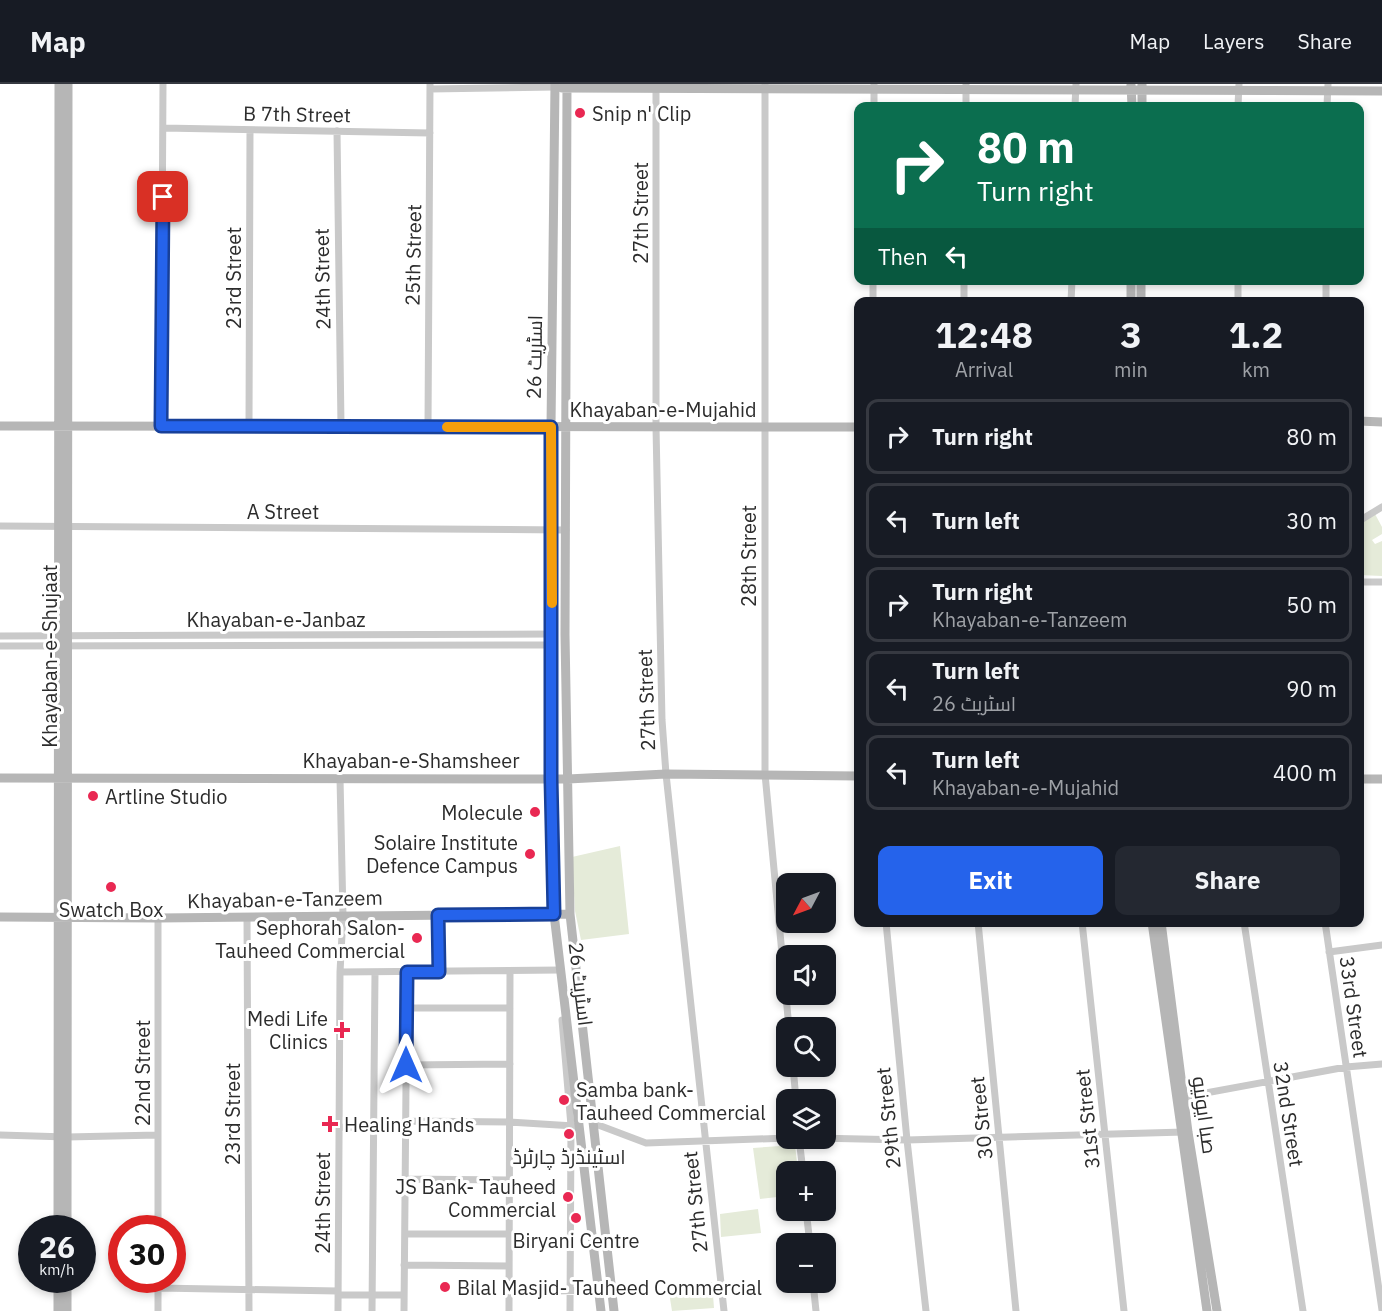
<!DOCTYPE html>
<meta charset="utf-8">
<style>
:root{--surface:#171b24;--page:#242831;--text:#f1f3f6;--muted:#9ea1a6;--line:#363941;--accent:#2563eb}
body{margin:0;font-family:"IBM Plex Sans",Cairo,sans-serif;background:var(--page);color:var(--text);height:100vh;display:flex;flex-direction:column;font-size:22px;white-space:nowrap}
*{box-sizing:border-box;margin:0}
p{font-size:20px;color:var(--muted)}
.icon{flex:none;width:33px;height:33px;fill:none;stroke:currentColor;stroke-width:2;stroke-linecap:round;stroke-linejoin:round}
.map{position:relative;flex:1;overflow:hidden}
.details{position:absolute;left:854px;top:213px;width:510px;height:630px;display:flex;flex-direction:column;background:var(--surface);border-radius:12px;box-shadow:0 3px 9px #0003}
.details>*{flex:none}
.guide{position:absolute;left:854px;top:18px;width:510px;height:183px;border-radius:12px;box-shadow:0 3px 9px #0003;background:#0b6e4f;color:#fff;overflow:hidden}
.needle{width:39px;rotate:229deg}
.fabs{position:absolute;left:776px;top:789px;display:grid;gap:12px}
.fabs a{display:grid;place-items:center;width:60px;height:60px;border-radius:12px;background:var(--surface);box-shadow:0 3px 9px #0003;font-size:30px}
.speed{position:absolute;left:18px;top:1131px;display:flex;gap:12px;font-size:30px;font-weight:700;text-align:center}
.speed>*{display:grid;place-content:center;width:78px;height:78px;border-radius:50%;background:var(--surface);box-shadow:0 3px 9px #0003;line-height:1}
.speed small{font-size:15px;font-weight:400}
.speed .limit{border:9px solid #d22;background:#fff;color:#111}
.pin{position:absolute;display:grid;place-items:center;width:51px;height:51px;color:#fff;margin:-26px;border-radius:12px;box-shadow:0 3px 9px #0006}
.me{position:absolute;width:66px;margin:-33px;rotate:0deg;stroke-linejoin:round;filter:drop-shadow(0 0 4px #0008)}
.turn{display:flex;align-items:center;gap:21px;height:126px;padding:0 24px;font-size:27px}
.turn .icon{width:78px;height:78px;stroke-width:2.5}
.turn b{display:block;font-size:42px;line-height:51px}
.then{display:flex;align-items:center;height:57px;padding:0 24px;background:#0003;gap:12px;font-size:22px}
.eta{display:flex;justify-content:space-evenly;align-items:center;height:102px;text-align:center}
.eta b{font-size:36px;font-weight:800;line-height:42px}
.primary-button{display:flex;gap:12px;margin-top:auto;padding:12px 24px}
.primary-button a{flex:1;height:69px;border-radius:12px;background:var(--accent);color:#fff;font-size:24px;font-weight:800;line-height:69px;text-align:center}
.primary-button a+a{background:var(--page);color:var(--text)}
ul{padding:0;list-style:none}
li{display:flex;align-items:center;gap:18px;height:75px;margin:0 12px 9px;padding:0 12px;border:3px solid var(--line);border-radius:12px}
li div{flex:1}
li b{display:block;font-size:22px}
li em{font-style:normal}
header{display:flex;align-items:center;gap:36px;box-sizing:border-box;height:84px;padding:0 30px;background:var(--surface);border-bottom:2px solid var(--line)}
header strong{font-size:28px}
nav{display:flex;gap:33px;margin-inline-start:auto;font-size:21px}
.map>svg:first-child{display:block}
.green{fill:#e5ebd9}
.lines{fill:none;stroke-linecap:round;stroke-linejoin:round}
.street{stroke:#c9c9c9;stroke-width:7}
.secondary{stroke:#b6b6b6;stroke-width:9}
.route-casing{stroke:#184099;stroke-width:15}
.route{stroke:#2563eb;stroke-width:10}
.slow{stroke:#f59e0b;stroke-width:10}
.poi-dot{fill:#e92852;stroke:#fff;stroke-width:2}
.labels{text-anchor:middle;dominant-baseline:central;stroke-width:6;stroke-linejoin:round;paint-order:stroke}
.poi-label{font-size:20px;fill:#2c2c2c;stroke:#fff;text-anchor:start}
.street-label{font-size:20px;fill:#2c2c2c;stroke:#fff}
</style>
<header>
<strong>Map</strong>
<nav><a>Map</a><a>Layers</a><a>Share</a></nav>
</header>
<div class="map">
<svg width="1382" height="1227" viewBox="0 0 1382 1227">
<rect width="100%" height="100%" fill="#fff"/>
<path class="green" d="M1375 430 1382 443V450L1372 456 1375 460 1382 457V492L1359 491V439Z
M620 762 629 850 581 856 575 827 572 773Z
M795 1061 798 1087 786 1088V1112L760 1115 753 1064Z
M758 1125 761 1149 721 1153 720 1130Z
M712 1198 714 1224 672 1227 668 1202Z"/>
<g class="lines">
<path class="street" d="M656 0V343L662 636 666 690 724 1227
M765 0V690L789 944
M874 0V22
M966 0V22
M430 5 555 3
M1075 22 1076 0
M1238 22 1239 0
M1327 22 1328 0
M163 44 430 49
M337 47 341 342
M873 218V196
M964 218V196
M1071 218 1072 196
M1238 218V196
M1326 218V196
M161 342 163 0
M249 342 250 46
M428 343 430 0
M1359 437 1382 423
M0 442 566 446
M1359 498H1382
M0 552 552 550
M0 562 552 561
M438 831 439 888
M247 833 249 1227
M158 834V1144
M886 838 907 1056 926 1227
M978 838 1016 1227
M1082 838 1124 1227
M1244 838 1303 1227
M1325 838 1382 1226
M1329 868 1382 861
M340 888 561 886
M406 924H510
M562 936 571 1042 570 1227
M406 981 510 980
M793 982 796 1016
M1184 1013 1346 983 1382 980
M593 1039 646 1059 788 1054
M339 1043 395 1044 406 1037 509 1038 574 1042
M0 1051 67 1053 158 1051
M799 1054 803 1088
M815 1054 907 1056 1184 1048
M405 1095 509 1096
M806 1126 810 1160
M405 1150H509
M404 1181 509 1182
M158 1196V1227
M813 1198 816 1227
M158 1204 338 1207
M509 1208 599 1206
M338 1211H404
M338 1227 340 888 343 832 340 694
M372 1227 375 888
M404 1227 407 888
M509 1227 510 887"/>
<path class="secondary" d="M555 0 551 343V695L554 830 601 1227
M567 0 565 551 570 830 614 1227
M1131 1 1132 22
M562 4 1382 7
M1142 22V0
M1131 218V196
M1141 218V196
M1359 337 1382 338
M0 342 858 343
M0 694 568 695 666 690 858 692
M1359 695H1382
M0 833 158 834 570 830
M1152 838 1207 1227
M1161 838 1188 1048 1217 1227
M58 1144 59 0
M67 1144 68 0
M58 1227V1196
M67 1227V1196"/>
</g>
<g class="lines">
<defs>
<path id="route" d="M163 113 161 342 551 343V695L554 830 438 831 439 888H407L406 981"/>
</defs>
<use href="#route" class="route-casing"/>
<use href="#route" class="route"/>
<path class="slow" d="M447 343H551L552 519"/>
</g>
<g class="poi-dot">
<circle cx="580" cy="29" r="6"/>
<circle cx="93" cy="712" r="6"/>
<circle cx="535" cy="728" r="6"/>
<circle cx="530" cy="770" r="6"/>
<circle cx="111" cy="803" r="6"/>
<circle cx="417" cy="854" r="6"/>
<path d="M339 937h6v6h6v6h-6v6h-6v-6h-6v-6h6z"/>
<circle cx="564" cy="1016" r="6"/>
<path d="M327 1031h6v6h6v6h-6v6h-6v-6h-6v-6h6z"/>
<circle cx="569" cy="1050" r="6"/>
<circle cx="568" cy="1113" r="6"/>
<circle cx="576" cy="1134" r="6"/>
<circle cx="445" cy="1203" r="6"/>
</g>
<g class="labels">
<g class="poi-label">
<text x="592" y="29">Snip n' Clip</text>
<text x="105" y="712">Artline Studio</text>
<text x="523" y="728" text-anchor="end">Molecule</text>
<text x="518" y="758" text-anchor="end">Solaire Institute<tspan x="518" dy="23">Defence Campus</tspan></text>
<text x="111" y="825" text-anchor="middle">Swatch Box</text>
<text x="405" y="843" text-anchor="end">Sephorah Salon-<tspan x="405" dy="23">Tauheed Commercial</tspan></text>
<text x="328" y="934" text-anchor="end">Medi Life<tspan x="328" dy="23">Clinics</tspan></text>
<text x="576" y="1005">Samba bank-<tspan x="576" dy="23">Tauheed Commercial</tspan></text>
<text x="344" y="1040">Healing Hands</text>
<text x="569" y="1072" text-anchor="middle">اسٹینڈرڈ چارٹرڈ</text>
<text x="556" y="1102" text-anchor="end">JS Bank- Tauheed<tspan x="556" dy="23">Commercial</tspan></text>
<text x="576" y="1156" text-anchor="middle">Biryani Centre</text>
<text x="457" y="1203">Bilal Masjid- Tauheed Commercial</text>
</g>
<g class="street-label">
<text transform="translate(297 30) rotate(1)">B 7th Street</text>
<text transform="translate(640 129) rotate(-90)">27th Street</text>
<text transform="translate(413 171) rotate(-89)">25th Street</text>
<text transform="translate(233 194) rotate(-90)">23rd Street</text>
<text transform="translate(322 195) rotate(-91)">24th Street</text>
<text transform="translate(534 273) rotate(-89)">اسٹریٹ 26</text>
<text x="663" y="325">Khayaban-e-Mujahid</text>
<text x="283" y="427">A Street</text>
<text transform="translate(748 472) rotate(-90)">28th Street</text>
<text x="276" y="535">Khayaban-e-Janbaz</text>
<text transform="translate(49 572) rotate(-90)">Khayaban-e-Shujaat</text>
<text transform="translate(646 616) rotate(-92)">27th Street</text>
<text x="411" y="676">Khayaban-e-Shamsheer</text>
<text transform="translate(285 815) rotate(-1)">Khayaban-e-Tanzeem</text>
<text transform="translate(581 900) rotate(83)">اسٹریٹ 26</text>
<text transform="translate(1354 923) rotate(82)">33rd Street</text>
<text transform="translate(142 989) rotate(-90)">22nd Street</text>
<text transform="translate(232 1030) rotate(-90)">23rd Street</text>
<text transform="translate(1289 1030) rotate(81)">32nd Street</text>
<text transform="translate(1205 1031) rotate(82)">صبا ایونیو</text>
<text transform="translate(888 1034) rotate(-96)">29th Street</text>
<text transform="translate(981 1034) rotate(-96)">30 Street</text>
<text transform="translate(1087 1035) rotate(-96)">31st Street</text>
<text transform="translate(695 1118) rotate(-96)">27th Street</text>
<text transform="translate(322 1119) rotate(-90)">24th Street</text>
</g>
</g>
</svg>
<div class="fabs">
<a><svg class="needle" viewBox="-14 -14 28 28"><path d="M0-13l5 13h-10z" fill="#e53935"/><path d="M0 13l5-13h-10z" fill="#9ea1a6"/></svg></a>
<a><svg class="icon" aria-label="sound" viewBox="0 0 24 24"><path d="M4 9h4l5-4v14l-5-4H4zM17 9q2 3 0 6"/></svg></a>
<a><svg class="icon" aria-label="search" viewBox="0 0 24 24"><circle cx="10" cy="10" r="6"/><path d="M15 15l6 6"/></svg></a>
<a><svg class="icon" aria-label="layers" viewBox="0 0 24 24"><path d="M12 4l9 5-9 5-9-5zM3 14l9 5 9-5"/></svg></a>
<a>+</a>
<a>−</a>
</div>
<div class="speed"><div>26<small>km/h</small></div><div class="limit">30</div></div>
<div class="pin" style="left:163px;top:113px;background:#d93025"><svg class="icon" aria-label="arrive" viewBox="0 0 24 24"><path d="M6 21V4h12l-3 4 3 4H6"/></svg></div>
<svg class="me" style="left:406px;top:981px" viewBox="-20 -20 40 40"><path d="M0-17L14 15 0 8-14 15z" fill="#2563eb" stroke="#fff" stroke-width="4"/></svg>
<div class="guide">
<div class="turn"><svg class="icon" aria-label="right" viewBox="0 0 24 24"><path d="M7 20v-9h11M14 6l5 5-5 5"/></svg><div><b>80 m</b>Turn right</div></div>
<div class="then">Then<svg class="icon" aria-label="left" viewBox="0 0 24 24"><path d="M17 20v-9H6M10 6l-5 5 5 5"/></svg></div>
</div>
<section class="details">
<div class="eta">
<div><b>12:48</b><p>Arrival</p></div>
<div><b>3</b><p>min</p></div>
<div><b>1.2</b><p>km</p></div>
</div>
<ul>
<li><svg class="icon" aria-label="right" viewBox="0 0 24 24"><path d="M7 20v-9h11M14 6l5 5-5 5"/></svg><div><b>Turn right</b></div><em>80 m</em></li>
<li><svg class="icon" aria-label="left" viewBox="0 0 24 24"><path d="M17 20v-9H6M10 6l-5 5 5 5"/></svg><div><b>Turn left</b></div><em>30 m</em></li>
<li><svg class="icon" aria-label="right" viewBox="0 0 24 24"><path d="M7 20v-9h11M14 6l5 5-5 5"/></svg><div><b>Turn right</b><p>Khayaban-e-Tanzeem</p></div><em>50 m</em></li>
<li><svg class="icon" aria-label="left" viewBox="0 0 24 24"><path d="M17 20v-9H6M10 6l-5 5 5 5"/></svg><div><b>Turn left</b><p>اسٹریٹ 26</p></div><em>90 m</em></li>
<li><svg class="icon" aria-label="left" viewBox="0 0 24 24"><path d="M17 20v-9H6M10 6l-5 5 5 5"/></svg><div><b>Turn left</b><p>Khayaban-e-Mujahid</p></div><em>400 m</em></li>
</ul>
<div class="primary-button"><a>Exit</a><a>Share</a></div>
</section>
</div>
